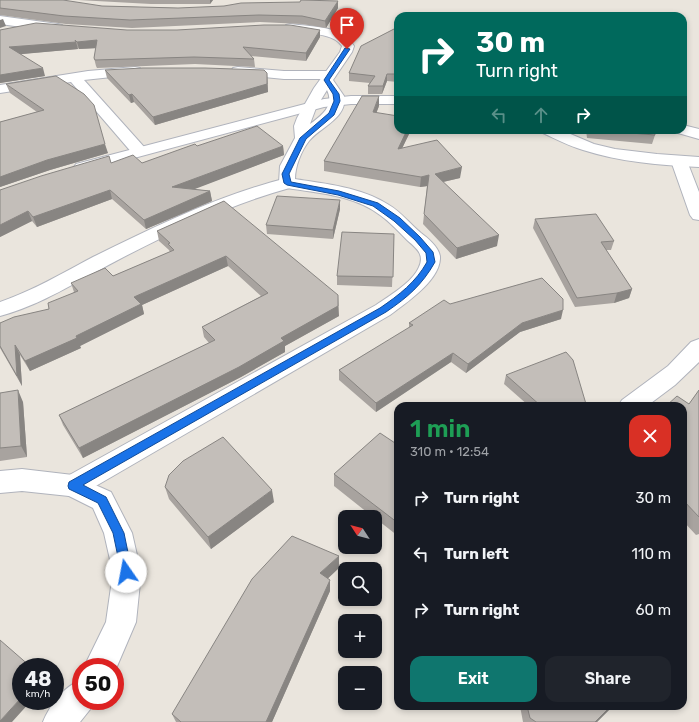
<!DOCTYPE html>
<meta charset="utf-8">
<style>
:root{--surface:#171b24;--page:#20242c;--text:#f1f3f6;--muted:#9ea1a6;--accent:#0f766e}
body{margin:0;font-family:Rubik,sans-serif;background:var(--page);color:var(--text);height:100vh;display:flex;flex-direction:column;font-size:15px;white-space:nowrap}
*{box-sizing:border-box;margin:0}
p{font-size:13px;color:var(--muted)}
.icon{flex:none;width:22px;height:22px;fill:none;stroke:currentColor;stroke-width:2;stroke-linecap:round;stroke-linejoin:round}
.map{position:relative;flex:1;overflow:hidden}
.drawer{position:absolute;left:394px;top:402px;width:293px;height:308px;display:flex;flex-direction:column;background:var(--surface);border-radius:12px;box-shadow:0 2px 6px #0003}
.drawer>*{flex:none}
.guide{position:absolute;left:394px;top:12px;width:293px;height:122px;border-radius:12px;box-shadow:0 2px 6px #0003;background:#00695c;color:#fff;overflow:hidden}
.needle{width:26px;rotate:306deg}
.buttons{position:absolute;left:338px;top:510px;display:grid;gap:8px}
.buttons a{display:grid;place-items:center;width:44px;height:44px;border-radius:8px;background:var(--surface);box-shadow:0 2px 6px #0003;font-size:20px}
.speed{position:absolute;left:12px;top:658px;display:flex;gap:8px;font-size:20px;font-weight:700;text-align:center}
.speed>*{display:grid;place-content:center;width:52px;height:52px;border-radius:50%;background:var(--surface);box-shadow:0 2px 6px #0003;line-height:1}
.speed small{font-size:10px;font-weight:400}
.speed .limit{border:6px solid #d22;background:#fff;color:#111}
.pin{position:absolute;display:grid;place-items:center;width:34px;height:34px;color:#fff;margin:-41px -17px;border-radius:50% 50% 50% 0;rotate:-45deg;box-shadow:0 0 4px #0007}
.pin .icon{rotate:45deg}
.me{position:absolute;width:44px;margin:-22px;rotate:348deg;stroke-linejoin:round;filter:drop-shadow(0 0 3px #0008)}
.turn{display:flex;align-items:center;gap:14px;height:84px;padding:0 16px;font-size:18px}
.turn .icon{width:52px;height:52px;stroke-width:2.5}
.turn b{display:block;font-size:28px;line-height:34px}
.lanes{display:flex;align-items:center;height:38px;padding:0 16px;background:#0003;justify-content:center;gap:20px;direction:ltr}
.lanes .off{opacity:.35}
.round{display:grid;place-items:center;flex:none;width:42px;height:42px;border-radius:12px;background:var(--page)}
.summary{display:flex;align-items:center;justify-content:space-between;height:68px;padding:0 16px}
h1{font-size:24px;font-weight:600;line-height:30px;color:#1e9e55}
.action{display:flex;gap:8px;margin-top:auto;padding:8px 16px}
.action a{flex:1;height:46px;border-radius:12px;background:var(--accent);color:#fff;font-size:16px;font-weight:600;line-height:46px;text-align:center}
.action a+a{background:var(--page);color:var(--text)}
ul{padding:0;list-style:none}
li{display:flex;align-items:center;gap:12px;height:56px;padding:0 16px}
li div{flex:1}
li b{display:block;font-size:15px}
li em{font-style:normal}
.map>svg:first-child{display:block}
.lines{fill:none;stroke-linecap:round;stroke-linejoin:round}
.minor-casing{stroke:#b0b3bc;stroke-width:2}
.tertiary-casing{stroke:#b0b3bc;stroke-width:2}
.secondary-casing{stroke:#b0b3bc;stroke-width:2}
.minor{fill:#fff;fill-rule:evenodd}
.tertiary{fill:#fff;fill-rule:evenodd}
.secondary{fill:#fff;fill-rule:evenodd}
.wall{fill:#a8a39f}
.shaded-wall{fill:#888582}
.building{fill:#c3beb9;stroke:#888582}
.route{fill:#1a73e8;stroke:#114b97}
</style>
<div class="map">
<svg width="699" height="722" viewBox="0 0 699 722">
<rect width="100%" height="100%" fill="#eae5dd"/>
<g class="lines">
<defs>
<path id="minor" d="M135 67 140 68 142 71 140 74 84 80 145 148 147 151 145 154 139 156 133 154 71 82 0 93V85L88 71Z
M238 67 284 71H329L334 72 336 75 334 78 329 79H284L233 74 231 71 233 68Z
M683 125 699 129V139L678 133 675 130H683Z
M679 156 685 158 687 161 699 192V220L693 219 690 215 671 161 673 158Z
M287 178 293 179 295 183 293 187C231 204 173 231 116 261 78 281 41 305 0 316V302C32 291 63 273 93 257 156 226 219 195 287 178Z
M699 339V362L675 385 647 406H618L622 400 668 366 691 342Z"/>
<path id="tertiary" d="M0 16 58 24 62 25 64 28 62 31 58 32 0 24Z
M290 24C312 27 341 25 354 46L352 52 333 80 344 96C348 118 320 127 309 141 301 151 295 167 295 179 326 184 361 187 389 205 401 212 410 224 421 233 429 239 441 249 440 259 439 281 406 303 390 315L82 494 73 497 64 494 60 486 64 478 376 305C389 296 413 282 419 267 425 254 416 248 407 240 398 231 390 222 380 215 354 195 318 193 287 188L281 187 279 183 280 166 295 138 294 126 297 118 314 88 340 52 342 46C332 31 301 34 286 31L284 28 286 25ZM327 90C335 106 321 116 310 124L316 108Z"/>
<path id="secondary" d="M351 96H398V104H351L324 107 82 172 76 170 74 167 76 164 324 99Z
M540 130H561L594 144 615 149 657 154 699 157V167C660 165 620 162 583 150 569 146 556 139 543 133Z
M22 469 73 475 111 492 132 533 141 573 136 622 115 671V667H84L106 622 113 573 104 533 93 508 69 496 22 491 0 493V471Z
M81 680V701H95L92 707 80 722H43C50 705 63 687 81 680Z"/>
</defs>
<use href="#minor" class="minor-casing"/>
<use href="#tertiary" class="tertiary-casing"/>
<use href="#secondary" class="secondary-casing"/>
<use href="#minor" class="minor"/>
<use href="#tertiary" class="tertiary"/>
<use href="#secondary" class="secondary"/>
</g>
<path class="wall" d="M0 0 102 6 178 8H338L326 28 302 24 260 22 132 28 66 24 0 15Z
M78 0H213L210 4H151Z
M0 30H127L320 37 306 61 251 56 254 59 255 67 195 64 97 68 96 66 94 58 96 48 79 49 77 47 78 49 20 54 45 76 0 83Z
M398 30V82L387 81 382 94H368V86L370 83 349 81V73Z
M105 70 267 73 268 92 155 125 134 102 131 103 107 78Z
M6 84 108 153 50 170 0 187V122L37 112 10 93Z
M379 106 376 113 411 130 402 148 460 178 443 182 497 246 456 259 423 224 427 186 420 187 324 171V161Z
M586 130H654L655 135 652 144 587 138Z
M197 146H283L284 155 193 189 210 191 212 201 146 229 112 199 37 227 32 221 0 237V190L111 163H142Z
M224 201 339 316 285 346V352L241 377 83 458 63 425 59 415 209 343 204 337 202 327 261 296 228 266 142 305 144 314 80 346 81 348 30 371 20 355 22 386 0 348V323L49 309 74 292 71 283 113 276 170 252 169 250 159 241 157 231Z
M340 209 333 239 267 234 266 225Z
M535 219 614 241 611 250H606L632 289 629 298 614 303 575 307 533 228Z
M394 234 392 287 337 285V276Z
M450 304 561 319 520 332 466 373 451 362 376 412 339 380V370L409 328V323Z
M506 375 586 404 585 406H529L504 384Z
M699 390V534L696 535 683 521V406L689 404Z
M0 393 23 402 27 457 0 461Z
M398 445V536L375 518V517H373L334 486V474Z
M165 487 274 502 211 549 169 499Z
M339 568 328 578 330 591 272 722H176L172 714Z
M520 706H613L597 722H523Z"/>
<path class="shaded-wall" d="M210 0H213L210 4Z
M338 1V8L326 28 325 21Z
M3 19 6 26 0 28V20Z
M320 30V37L306 61V53Z
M97 40 99 48 79 49 77 42Z
M76 42 78 49 12 55 9 47Z
M43 68 45 76 0 83V75Z
M267 73 268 92 155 125 153 117Z
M387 74V81L382 94 383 86Z
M132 94 134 102 131 103 129 95Z
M379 96V106L373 122V112Z
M407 130H411L397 159 398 149Z
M105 144 108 153 50 170 0 187V177L47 160Z
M283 146 284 155 174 197 172 187Z
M462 167 460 178 434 184 435 174Z
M429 175 428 186 420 187 421 177Z
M110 190 112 199 37 227 33 217Z
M210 191 212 201 146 229 144 220Z
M340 200V209L333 239V230Z
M28 211 32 221 0 237V225Z
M499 235 497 246 456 259 457 248Z
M226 256 228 266 142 305 144 314 80 346 81 348 30 371 25 361 76 336 134 297Z
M632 289 629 298 614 303 617 293Z
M338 295 339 316 285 346V352L241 377 83 458 79 448 281 338Z
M563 310 561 319 520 332 466 373 468 364 522 323Z
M15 345 20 355 22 386 17 376Z
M453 353 451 362 376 412V403Z
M18 390 23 402 27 457 21 446Z
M272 490 274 502 211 549 208 537Z
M339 556V568L321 585 320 573Z
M330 580V591L272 722H266Z
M21 698V701H31L12 722H0V721Z
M611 706H613L597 722H595Z"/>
<path class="building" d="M0 0H63L102 6 178 8 224 6 241 3 300 2 301 0 338 1 325 21 302 16 259 15 130 20 64 16 0 8Z
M36 23 127 30H177L264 25H290L320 30 306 53 243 47 254 59 194 57 95 60 94 58 97 40 77 42 75 40 76 42 9 47 43 68 0 75V30Z
M394 29 398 30V74H387L383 86H368L375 76 349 73 361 46Z
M143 68H205L264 70 267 73V84L153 117 132 94 129 95 105 70Z
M56 76 84 94 94 105 105 144 47 160 0 177V122L44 110 6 84Z
M362 96H379L373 112 398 116V130H407L398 149 437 140 462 167 435 174 499 235 457 248 424 214 429 175 421 177 324 161Z
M257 126 283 146 172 187 210 191 144 220 110 190 33 217 28 211 0 225V190L41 176 109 156 111 163 133 155 142 163 195 144 197 146Z
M594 130H654L655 135Z
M277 196 340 200 333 230 266 225Z
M224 201 338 295V306L281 338 284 341 239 367 79 448 59 415 215 340 202 327 268 293 226 256 134 297 141 304 76 336 77 338 25 361 15 345 17 376 0 346V323L14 317 49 309 48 303 78 291 71 283 105 268 113 276 174 250 168 244 170 243 157 231Z
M596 214 614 241 601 242 632 289 617 293 577 298 535 219Z
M342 232 394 234 393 277 337 276Z
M542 278 563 299V310L522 323 468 364 453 353 376 403 339 370 413 325 409 323 444 300 450 304Z
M566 352 573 360 586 404 581 406H541L506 375Z
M18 390 21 446 0 448V393Z
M699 390V517L683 500V406H666L677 396 689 404Z
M380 433 398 445V523L334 474Z
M223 437 272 490 208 537 165 487 169 475 183 461Z
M292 536 339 556 320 573 330 580 266 722H181L172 714 252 579Z
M0 640 31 667H21V698L0 721Z
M527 706H611L595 722H536L530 718Z"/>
<path class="route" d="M345 48 350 49 329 80 339 94 340 101 334 115 306 139 289 174 291 182 339 191 378 203 400 218 420 237 433 252 435 262C422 285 408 297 386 312L83 485 106 497 124 533 132 572 131 576 126 578 122 576 113 533 98 503 69 489 68 486 69 482 380 308C399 295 416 282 427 262L426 253 415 240 394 221 373 206 338 195 287 185 284 183 282 174 300 138 329 113 334 101 333 94 324 80Z"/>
</svg>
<div class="buttons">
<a><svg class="needle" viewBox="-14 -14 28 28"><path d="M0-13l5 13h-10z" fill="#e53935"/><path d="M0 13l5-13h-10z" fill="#9ea1a6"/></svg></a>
<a><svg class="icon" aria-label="search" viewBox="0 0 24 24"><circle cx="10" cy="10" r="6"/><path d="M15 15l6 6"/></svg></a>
<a>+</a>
<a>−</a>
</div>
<div class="speed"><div>48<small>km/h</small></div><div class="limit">50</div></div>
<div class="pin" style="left:347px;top:49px;background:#d93025"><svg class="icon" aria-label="arrive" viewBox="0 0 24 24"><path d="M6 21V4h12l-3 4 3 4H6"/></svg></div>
<svg class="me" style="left:126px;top:572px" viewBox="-20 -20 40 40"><circle r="19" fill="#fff"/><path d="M0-13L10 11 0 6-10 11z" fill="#1a73e8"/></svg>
<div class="guide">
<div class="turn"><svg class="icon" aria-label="right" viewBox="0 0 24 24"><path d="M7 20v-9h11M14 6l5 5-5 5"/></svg><div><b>30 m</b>Turn right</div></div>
<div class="lanes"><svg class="icon off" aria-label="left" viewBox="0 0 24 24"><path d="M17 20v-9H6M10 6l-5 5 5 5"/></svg><svg class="icon off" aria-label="ahead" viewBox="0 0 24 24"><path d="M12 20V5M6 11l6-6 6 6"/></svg><svg class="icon" aria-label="right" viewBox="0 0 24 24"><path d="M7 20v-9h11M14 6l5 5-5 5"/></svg></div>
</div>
<section class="drawer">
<div class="summary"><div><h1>1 min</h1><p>310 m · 12:54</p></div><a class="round" style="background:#d93025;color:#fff"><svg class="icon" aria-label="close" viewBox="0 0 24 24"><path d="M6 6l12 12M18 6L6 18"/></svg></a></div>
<ul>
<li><svg class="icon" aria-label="right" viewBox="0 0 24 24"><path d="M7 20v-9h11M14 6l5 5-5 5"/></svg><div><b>Turn right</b></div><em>30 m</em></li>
<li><svg class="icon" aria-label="left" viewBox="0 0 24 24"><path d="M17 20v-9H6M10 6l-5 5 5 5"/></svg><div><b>Turn left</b></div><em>110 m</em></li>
<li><svg class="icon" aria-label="right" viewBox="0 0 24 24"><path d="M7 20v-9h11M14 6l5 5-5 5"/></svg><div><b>Turn right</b></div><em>60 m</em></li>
</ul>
<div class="action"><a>Exit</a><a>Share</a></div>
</section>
</div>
